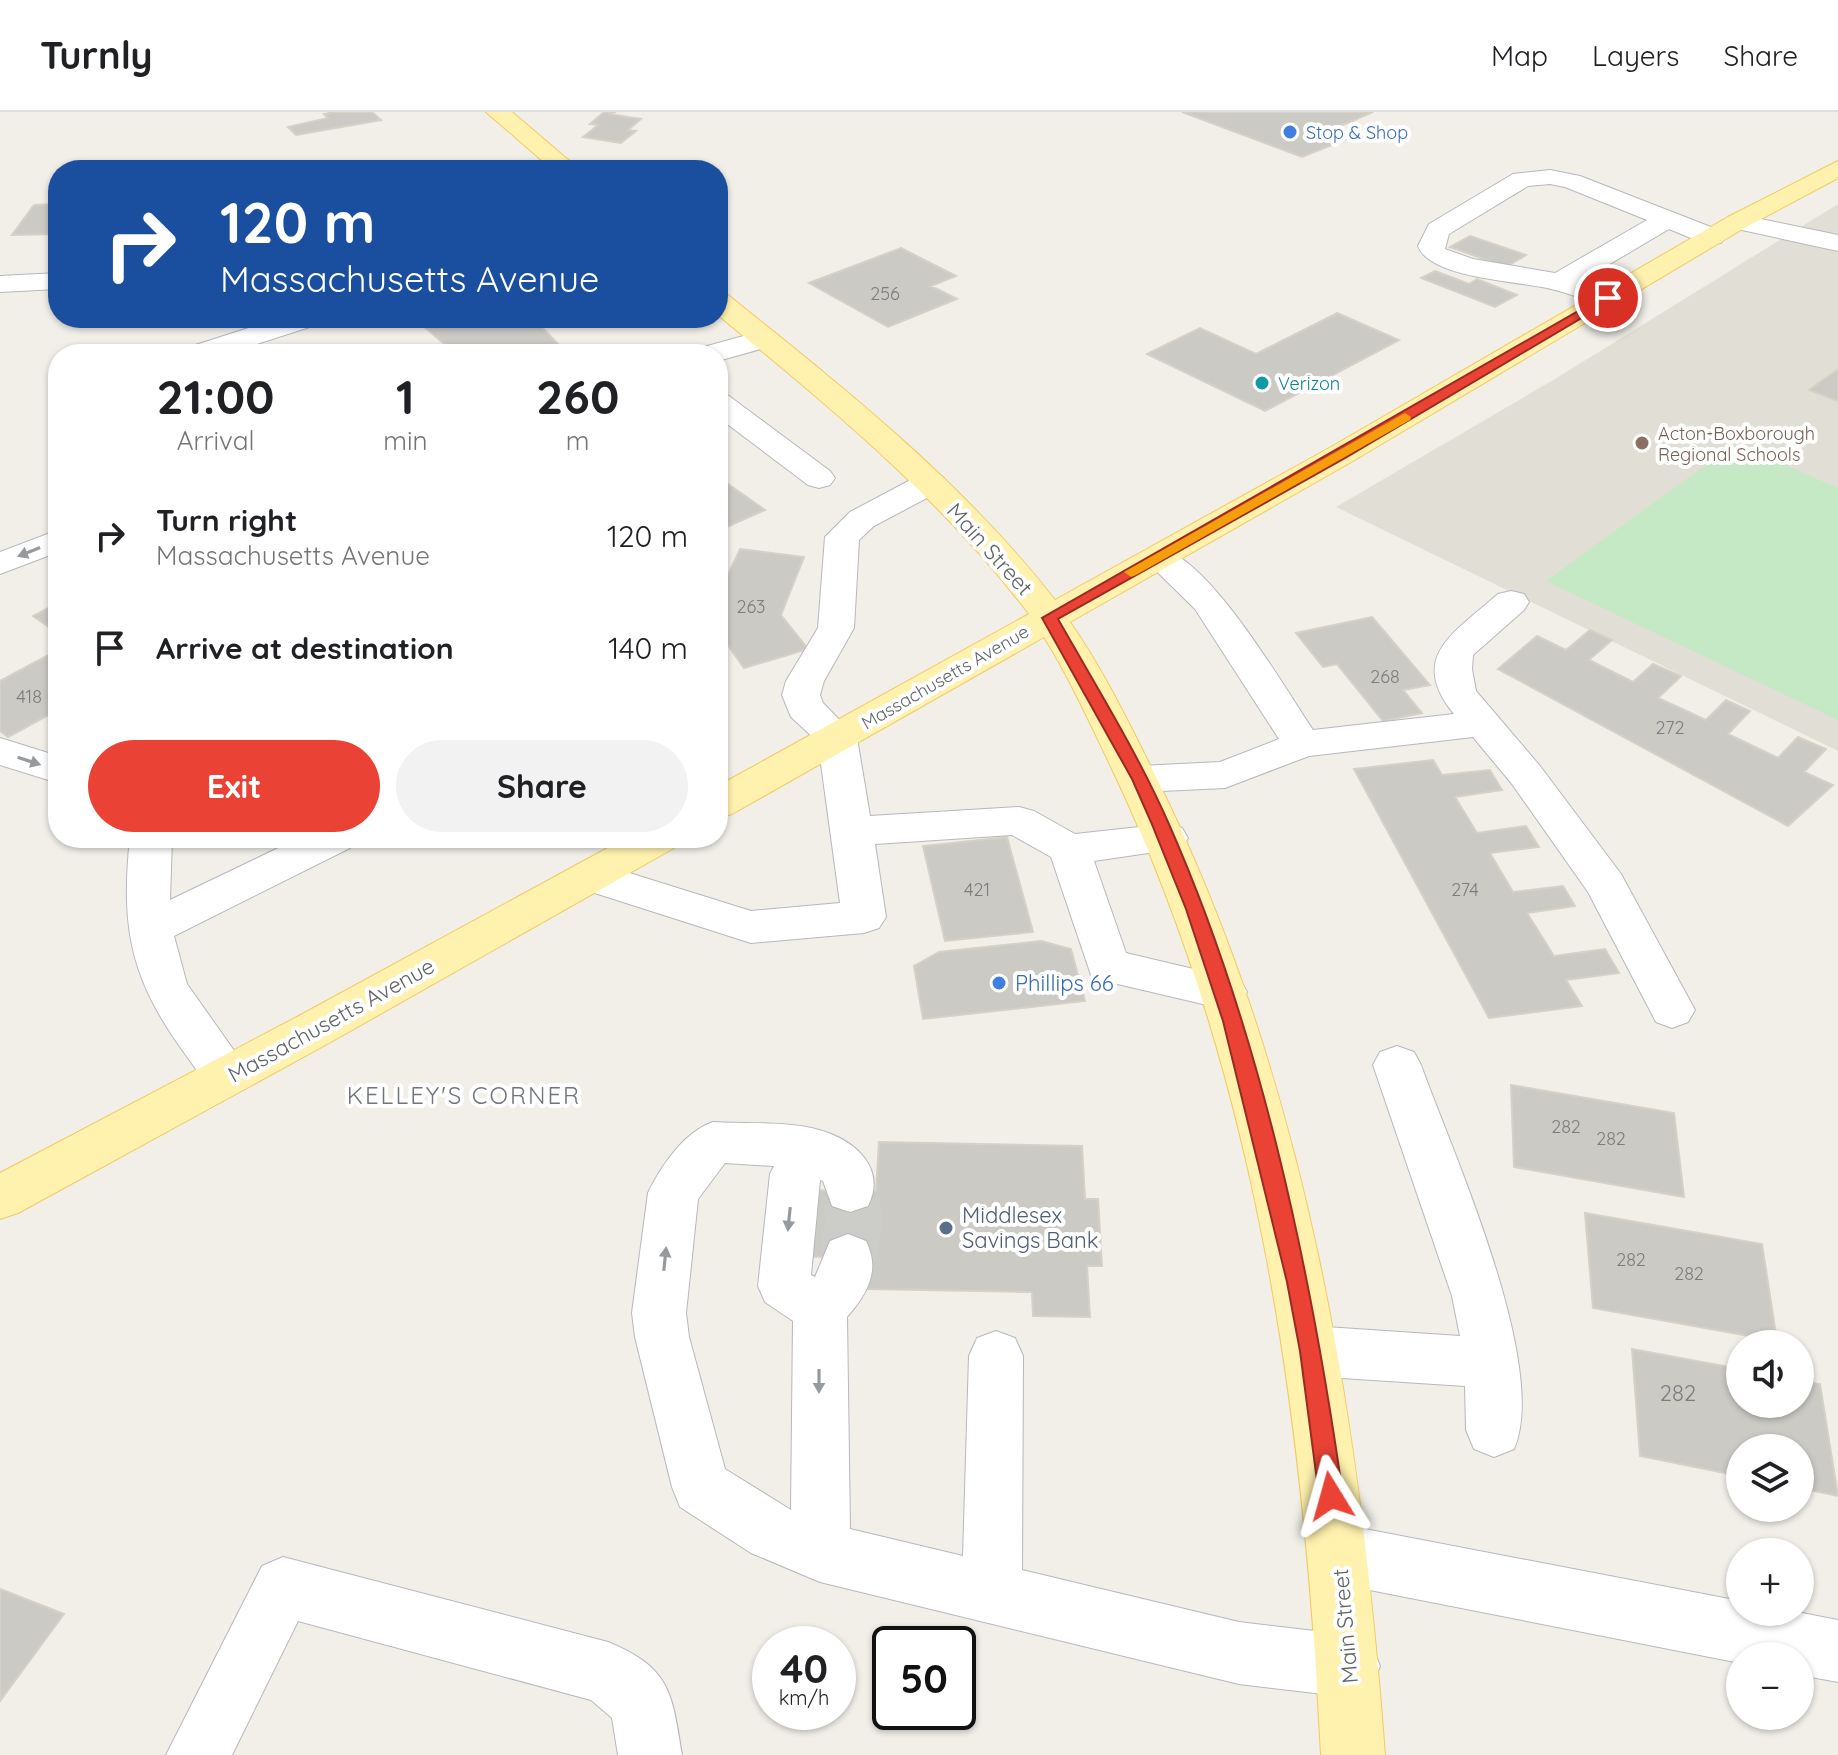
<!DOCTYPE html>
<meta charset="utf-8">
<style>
:root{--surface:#fff;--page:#f2f2f2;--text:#202124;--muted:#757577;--line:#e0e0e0;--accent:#ea4335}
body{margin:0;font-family:Quicksand,sans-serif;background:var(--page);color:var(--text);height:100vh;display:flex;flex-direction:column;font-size:30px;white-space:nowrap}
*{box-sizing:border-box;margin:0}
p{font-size:26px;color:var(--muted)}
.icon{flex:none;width:44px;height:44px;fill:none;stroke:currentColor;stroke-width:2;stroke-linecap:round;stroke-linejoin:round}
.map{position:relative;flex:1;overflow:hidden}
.side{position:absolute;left:48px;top:232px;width:680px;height:504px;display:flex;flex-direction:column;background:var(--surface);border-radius:32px;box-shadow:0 2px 6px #0004}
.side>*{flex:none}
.top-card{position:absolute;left:48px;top:48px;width:680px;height:168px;border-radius:32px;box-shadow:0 2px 6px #0004;background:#1a4fa0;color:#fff;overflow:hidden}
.controls{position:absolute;left:1726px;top:1218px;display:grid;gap:16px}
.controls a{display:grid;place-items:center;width:88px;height:88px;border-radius:50%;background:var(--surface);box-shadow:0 2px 6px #0004;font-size:40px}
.speed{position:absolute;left:752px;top:1514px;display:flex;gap:16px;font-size:40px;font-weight:700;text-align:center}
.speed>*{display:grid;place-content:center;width:104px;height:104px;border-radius:50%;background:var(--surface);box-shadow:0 2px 6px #0004;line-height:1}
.speed small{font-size:20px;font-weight:400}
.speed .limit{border:4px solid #111;border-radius:12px;background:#fff;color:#111}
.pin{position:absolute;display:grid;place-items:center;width:68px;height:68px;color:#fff;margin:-34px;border:4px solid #fff;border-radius:50%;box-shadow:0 2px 8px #0007}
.me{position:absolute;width:88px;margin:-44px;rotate:352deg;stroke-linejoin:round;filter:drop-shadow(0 0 6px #0008)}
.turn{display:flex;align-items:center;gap:28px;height:168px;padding:0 40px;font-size:36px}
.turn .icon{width:104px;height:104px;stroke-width:2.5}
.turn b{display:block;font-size:56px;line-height:68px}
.eta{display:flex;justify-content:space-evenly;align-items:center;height:136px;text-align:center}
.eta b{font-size:48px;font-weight:700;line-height:56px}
.cta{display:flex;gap:16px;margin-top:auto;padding:16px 40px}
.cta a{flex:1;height:92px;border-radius:48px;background:var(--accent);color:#fff;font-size:32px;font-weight:700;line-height:92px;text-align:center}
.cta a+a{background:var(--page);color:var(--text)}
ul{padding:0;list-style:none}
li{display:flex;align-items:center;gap:24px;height:112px;padding:0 40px}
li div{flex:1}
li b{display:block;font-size:30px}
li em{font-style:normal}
header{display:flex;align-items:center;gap:48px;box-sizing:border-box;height:112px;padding:0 40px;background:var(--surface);border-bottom:2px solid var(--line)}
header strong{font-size:38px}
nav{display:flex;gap:44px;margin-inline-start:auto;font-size:28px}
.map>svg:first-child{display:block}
.education{fill:#e1ded6}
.green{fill:#c5e8c5}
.building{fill:#cccac5;stroke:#d6d1c6;stroke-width:2}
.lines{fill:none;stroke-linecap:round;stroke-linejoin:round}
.minor-tunnel{stroke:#ccccc8;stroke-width:57;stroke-dasharray:57 29;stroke-linecap:butt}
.minor-casing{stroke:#b5b8bc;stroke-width:2}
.major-casing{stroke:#f2c960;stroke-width:2}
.minor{fill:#fff;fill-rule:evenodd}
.major{fill:#fff2af;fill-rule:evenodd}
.oneway{fill:#979a9d}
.route{fill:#ea4335;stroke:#982c22;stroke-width:2}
.slow{fill:#f59e0b}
.shop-dot{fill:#3f7fe0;stroke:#fff;stroke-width:3}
.culture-dot{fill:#0f9aa8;stroke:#fff;stroke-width:3}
.education-dot{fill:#8d6e63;stroke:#fff;stroke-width:3}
.service-dot{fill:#5c6f8a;stroke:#fff;stroke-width:3}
.labels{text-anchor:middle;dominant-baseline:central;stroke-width:8;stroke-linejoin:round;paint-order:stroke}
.far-shop-label{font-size:18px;fill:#366cbe;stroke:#fff;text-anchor:start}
.number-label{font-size:18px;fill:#7a7d7f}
.far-culture-label{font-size:18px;fill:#0d838f;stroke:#fff;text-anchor:start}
.far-education-label{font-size:18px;fill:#785e54;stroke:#fff;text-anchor:start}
.far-street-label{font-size:18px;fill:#5f6368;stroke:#fff}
.street-label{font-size:22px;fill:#5f6368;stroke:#fff}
.shop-label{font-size:22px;fill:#366cbe;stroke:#fff;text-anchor:start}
.service-label{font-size:22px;fill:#4e5e75;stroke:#fff;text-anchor:start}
.near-number-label{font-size:22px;fill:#7a7d7f}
.neighbourhood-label{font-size:24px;letter-spacing:2px;fill:#70757a;stroke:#fff}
</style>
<header>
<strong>Turnly</strong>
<nav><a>Map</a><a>Layers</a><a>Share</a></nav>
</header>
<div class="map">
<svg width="1838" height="1643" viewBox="0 0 1838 1643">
<rect width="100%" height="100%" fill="#f1efe8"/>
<path class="education" d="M1838 92V639L1336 395 1555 267Z"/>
<path class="green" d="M1735 332 1838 376V608L1546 469Z"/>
<path class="building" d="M334 0H372L381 8 296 23 288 15 328 6 324 2Z
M616 0 608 2 641 7 628 18 636 19 621 31 583 25 598 13 590 12 604 0Z
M1182 0H1373L1333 17 1354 24 1302 45Z
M58 92V122L12 123 34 93Z
M1470 124 1526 143 1506 155 1450 135Z
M901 136 956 164 931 174 957 187 888 215 809 171Z
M1435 159 1469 172 1477 167 1517 183 1495 195 1421 166Z
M1337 201 1399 228 1265 299 1147 242 1200 216 1256 242Z
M414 206H533L561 235 538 242H456Z
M1838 258V289L1809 278 1834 260Z
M718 365 765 398 718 419Z
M740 437 804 445 781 503 808 537 744 556 718 519V484Z
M58 491V521L33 504Z
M1372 505 1430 573 1403 578 1422 601 1383 609 1337 552 1323 555 1296 521Z
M1590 518 1612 528 1589 548 1633 570 1653 552 1681 564 1658 586 1706 608 1726 588 1750 599 1728 622 1778 646 1798 625 1826 637 1804 660 1833 673 1788 714 1498 557 1537 524 1566 538Z
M58 538V598L8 625 0 619V569Z
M1433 648 1442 663 1490 658 1502 678 1455 685 1477 721 1526 714 1539 735 1490 741 1513 780 1563 774 1575 794 1527 801 1554 844 1605 837 1619 861 1566 868 1582 894 1489 906 1354 657Z
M1007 725 1033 820 945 829 923 734Z
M1041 829 1071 837 1085 889 923 907 914 854 939 840Z
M1511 973 1674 1001 1684 1085 1514 1055Z
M879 1030 1082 1034 1085 1087H1098L1102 1154H1087L1090 1205 1033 1204 1032 1180 868 1177 870 1146 790 1144 796 1078 876 1079Z
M1585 1101 1762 1132 1777 1229 1593 1196Z
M1632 1237 1740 1257V1292H1800V1268L1820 1272 1838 1384 1800 1376V1336H1740V1364L1640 1344Z
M0 1477 64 1502 0 1589Z"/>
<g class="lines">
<path class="minor-tunnel" d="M848 1145 854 1108 850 1079"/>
<defs>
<path id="minor" d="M1550 58 1580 64 1721 119 1725 125 1721 131H1703L1669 117 1581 169 1618 180 1622 186 1618 192 1608 194C1586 189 1565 179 1542 175 1512 169 1429 165 1418 134L1429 112 1513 62ZM1550 72 1565 75 1647 108 1555 161 1473 147 1445 137 1449 122 1528 74Z
M1737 102 1838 123V139L1728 115 1724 110 1728 105Z
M58 161V177L0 180V164Z
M280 206H323L319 212 226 242H181L186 236Z
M765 218 775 221 779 227 775 233 718 249V242H695L700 236Z
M718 281 729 284 830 359 835 366 830 373 819 376 808 373 718 305Z
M930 361 942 364 946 371 942 378 874 414 859 428 854 516 824 569 820 583 823 591 857 626 870 704 1019 695 1034 699 1075 722 1167 712 1182 716 1188 726 1182 736 1094 749 1126 841 1240 868 1247 880 1240 892 1224 897 1092 866 1051 745 1012 723 875 732 886 805 879 816 864 821 751 831 576 775 570 764 576 753 591 749 751 799 840 791 818 630 791 605 782 583 786 569 818 516 825 425 850 400 918 364Z
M58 418V440L0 462V440Z
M1159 435C1211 448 1282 572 1313 618L1454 602C1406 544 1457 519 1498 482L1511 479 1524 482 1529 490 1524 498 1473 543 1472 557 1476 579 1540 654 1621 762 1695 898 1688 910 1672 916 1656 910 1588 780 1512 672 1473 625 1309 644 1225 676 1140 680 1126 676 1120 667 1126 658 1140 654 1220 650 1279 627 1195 497 1142 445 1147 438Z
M0 626 58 644V671L0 653Z
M130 726H172L170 788 299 726H356L350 736 174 824 187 872 252 964 245 977C211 988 206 970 188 946 132 870 120 820 130 726Z
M1397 934 1414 940 1421 953C1452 1039 1550 1255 1514 1337L1494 1345 1474 1337 1466 1318 1465 1274 1311 1264 1292 1257 1284 1239 1292 1221 1311 1214 1460 1224 1452 1184 1373 953 1380 940Z
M713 1010C745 1012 789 1009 819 1018 855 1028 887 1056 868 1094L850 1100 832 1094 823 1069 820 1068 811 1163 815 1165 830 1129 848 1122 866 1129C881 1159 867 1182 847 1205L850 1417 963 1444 969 1244 977 1226 996 1219 1015 1226 1023 1244 1022 1458 1239 1510 1349 1523 1371 1532 1380 1554 1371 1576 1349 1585 1239 1572 820 1470 751 1441 680 1395 672 1375 635 1225 632 1201 648 1081C661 1054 684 1020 713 1010ZM725 1051 774 1054 770 1062 758 1174 765 1190 793 1209 791 1398 725 1357 689 1225 686 1201 698 1087Z
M1339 1412 1740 1489V1500H1797L1838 1508V1570L1800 1563V1544H1740V1551L1339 1472 1318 1463 1309 1442 1318 1421Z
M283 1445 608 1530C671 1556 672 1581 682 1643H618L612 1606 591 1588 298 1509 232 1643H166L262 1454Z"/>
<path id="major" d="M486 0H512L580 58H553Z
M1838 49V66L1746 115 1353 349 1070 510C1103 557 1129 611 1155 663 1307 968 1360 1306 1385 1643H1321C1304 1305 1259 967 1113 659 1091 613 1070 567 1044 525L732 702 718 706V674L1029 502C941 386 830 295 718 203V181L728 183C845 277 962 369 1055 488L1331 335 1728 105Z
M626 726H680L674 736 329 931 18 1101 0 1107V1061L297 905Z"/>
</defs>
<use href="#minor" class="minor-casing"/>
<use href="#major" class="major-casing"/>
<use href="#minor" class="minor"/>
<use href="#major" class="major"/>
</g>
<defs><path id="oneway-solid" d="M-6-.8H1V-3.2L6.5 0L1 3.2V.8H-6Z" transform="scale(2)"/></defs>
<g class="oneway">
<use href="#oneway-solid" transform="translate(29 440) rotate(158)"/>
<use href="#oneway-solid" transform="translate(29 649) rotate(18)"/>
<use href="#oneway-solid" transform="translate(789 1107) rotate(96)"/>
<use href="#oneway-solid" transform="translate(665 1147) rotate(-84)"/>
<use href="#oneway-solid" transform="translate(819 1269) rotate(90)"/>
</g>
<path class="route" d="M1608 182 1614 186 1612 188 1347 345 1058 507C1096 574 1137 640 1168 710 1261 920 1311 1158 1343 1384L1339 1392 1331 1395 1322 1392 1319 1384 1300 1239 1287 1170 1223 909 1186 797 1151 710 1132 667 1042 506Z"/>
<path class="slow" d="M1405 301 1411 305 1410 308 1136 463 1131 465 1124 460Z"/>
<g class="shop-dot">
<circle cx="1290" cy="20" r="8"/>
<circle cx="999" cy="871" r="8"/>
</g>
<circle class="culture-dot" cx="1262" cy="271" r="8"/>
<circle class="education-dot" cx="1642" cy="331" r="8"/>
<circle class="service-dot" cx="946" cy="1116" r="8"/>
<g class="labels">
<g class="far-shop-label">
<text x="1306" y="20">Stop &amp; Shop</text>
</g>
<g class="number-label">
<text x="885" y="181">256</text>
<text x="751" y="494">263</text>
<text x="1385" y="564">268</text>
<text x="29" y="584">418</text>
<text x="1670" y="615">272</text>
<text x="977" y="777">421</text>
<text x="1465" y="777">274</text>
<text x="1566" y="1014">282</text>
<text x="1611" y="1026">282</text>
<text x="1631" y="1147">282</text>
<text x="1689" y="1161">282</text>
</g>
<g class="far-culture-label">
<text x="1278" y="271">Verizon</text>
</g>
<g class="far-education-label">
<text x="1658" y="321">Acton-Boxborough<tspan x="1658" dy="21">Regional Schools</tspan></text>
</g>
<g class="far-street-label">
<text transform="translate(945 565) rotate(-30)">Massachusetts Avenue</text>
</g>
<g class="street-label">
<text transform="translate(990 437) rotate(48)">Main Street</text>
<text transform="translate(331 908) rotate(-29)">Massachusetts Avenue</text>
<text transform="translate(1345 1514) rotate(-95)">Main Street</text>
</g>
<g class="shop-label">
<text x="1015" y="871">Phillips 66</text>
</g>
<g class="service-label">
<text x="962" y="1103">Middlesex<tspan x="962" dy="25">Savings Bank</tspan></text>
</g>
<g class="near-number-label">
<text x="1678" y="1281">282</text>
</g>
<g class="neighbourhood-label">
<text x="464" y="983">KELLEY'S CORNER</text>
</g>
</g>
</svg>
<div class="controls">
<a><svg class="icon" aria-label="sound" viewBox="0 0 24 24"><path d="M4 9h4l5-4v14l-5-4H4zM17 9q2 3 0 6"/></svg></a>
<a><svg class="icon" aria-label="layers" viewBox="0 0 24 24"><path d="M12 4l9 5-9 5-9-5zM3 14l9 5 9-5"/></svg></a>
<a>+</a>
<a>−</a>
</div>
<div class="speed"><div>40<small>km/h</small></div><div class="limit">50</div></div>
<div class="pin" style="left:1608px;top:186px;background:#d93025"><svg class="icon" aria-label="arrive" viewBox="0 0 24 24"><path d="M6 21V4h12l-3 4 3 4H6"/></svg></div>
<svg class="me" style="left:1331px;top:1384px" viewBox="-20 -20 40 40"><path d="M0-17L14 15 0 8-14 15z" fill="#ea4335" stroke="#fff" stroke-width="4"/></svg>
<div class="top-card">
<div class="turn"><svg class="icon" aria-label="right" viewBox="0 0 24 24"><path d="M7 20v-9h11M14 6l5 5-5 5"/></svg><div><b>120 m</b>Massachusetts Avenue</div></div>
</div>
<section class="side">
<div class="eta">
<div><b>21:00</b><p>Arrival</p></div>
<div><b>1</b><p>min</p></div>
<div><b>260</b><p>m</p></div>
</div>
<ul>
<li><svg class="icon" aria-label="right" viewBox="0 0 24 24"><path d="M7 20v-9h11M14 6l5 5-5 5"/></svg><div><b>Turn right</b><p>Massachusetts Avenue</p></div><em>120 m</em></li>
<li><svg class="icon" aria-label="arrive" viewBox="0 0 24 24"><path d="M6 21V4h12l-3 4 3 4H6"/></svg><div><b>Arrive at destination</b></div><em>140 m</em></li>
</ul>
<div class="cta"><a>Exit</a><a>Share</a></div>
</section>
</div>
